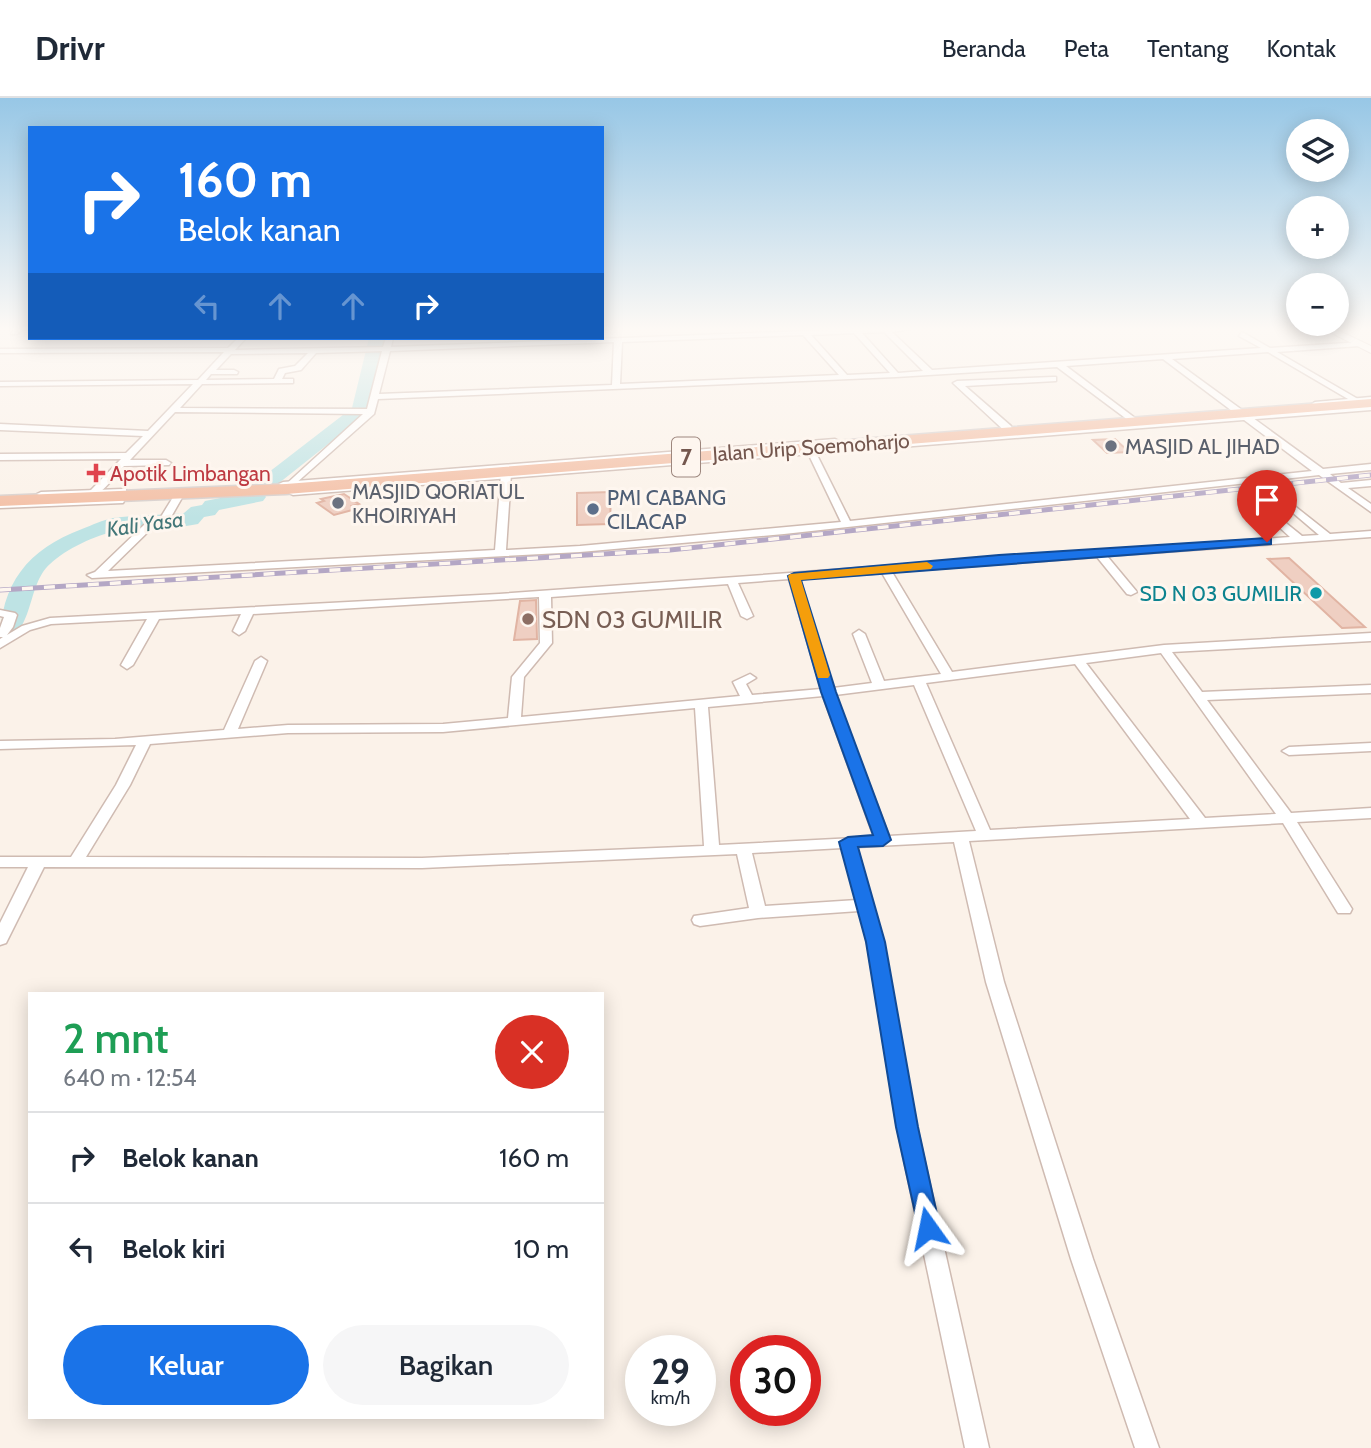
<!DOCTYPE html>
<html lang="id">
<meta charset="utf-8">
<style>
:root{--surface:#fff;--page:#f6f6f7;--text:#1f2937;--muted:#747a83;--line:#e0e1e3;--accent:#1a73e8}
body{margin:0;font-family:Cabin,sans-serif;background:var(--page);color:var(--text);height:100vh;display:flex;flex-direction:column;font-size:26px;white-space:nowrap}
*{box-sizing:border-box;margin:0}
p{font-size:23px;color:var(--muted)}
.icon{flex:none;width:38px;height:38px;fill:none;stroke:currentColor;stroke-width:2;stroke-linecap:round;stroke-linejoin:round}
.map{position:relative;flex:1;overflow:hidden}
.sheet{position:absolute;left:28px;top:894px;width:576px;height:427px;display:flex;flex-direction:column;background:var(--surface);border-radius:0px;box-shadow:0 4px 18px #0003}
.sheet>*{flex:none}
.top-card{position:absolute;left:28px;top:28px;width:576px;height:214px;border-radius:0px;box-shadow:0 4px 18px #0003;background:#1a73e8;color:#fff;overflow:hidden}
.buttons{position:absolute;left:1286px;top:21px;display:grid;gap:14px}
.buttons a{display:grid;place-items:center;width:63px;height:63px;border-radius:50%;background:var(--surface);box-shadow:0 4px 18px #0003;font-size:35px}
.speed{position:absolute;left:625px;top:1237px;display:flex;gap:14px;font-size:35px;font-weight:700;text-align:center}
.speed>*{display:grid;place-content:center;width:91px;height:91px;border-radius:50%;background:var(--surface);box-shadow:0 4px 18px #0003;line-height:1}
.speed small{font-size:18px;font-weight:400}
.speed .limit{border:10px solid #d22;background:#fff;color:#111}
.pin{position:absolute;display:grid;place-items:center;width:60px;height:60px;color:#fff;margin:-72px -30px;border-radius:50% 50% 50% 0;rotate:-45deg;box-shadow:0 0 7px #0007}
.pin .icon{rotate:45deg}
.me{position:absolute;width:77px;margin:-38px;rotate:348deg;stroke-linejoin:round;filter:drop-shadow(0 0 5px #0008)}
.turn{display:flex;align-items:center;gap:24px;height:147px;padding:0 35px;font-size:32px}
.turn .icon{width:91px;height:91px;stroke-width:2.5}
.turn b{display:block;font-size:49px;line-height:60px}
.lanes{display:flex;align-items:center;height:66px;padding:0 35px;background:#0003;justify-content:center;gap:35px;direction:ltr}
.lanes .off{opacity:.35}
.round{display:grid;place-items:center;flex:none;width:74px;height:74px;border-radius:37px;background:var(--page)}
.head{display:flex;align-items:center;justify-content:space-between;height:119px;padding:0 35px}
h1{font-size:42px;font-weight:600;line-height:52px;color:#1e9e55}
.cta{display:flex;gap:14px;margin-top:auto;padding:14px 35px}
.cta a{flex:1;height:80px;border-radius:42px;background:var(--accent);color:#fff;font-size:28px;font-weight:600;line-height:80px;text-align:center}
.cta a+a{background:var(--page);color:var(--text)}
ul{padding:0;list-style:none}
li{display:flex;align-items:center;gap:21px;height:91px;padding:0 35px;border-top:2px solid var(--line)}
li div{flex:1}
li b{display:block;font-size:26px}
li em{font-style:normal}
header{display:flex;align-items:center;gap:42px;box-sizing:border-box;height:98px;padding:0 35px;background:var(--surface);border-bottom:2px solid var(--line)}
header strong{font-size:33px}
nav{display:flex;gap:38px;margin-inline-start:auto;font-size:24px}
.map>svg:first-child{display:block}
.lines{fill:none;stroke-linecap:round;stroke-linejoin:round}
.river{fill:#bee3e4;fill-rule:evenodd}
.building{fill:#efcfc2;stroke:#e1b4a3;stroke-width:2}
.pedestrian-casing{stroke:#cfbbb2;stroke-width:3}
.minor-casing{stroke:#cfbbb2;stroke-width:3}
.tertiary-casing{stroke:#cfbbb2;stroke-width:2}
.trunk-casing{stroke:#d8d0cd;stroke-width:3}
.pedestrian{fill:#fff;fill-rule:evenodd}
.minor{fill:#fff;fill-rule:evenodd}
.tertiary{fill:#fff;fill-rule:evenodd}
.trunk{fill:#f3bfa5;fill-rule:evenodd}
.rail-casing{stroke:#b4a7c5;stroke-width:5}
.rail{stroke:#fef6ef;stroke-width:3.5;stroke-dasharray:11;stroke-linecap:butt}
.route{fill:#1a73e8;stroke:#114b97;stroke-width:2}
.slow{fill:#f59e0b}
.worship-dot{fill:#6b7280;stroke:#fef6ef;stroke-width:2.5}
.health-dot{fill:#e0444e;stroke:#fef6ef;stroke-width:2.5}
.service-dot{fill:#5c6f8a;stroke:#fef6ef;stroke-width:2.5}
.culture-dot{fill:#0f9aa8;stroke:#fef6ef;stroke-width:2.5}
.education-dot{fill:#8d6e63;stroke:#fef6ef;stroke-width:2.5}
.labels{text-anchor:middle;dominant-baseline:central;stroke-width:6;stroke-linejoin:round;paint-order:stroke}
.far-worship-label{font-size:21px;fill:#5b616d;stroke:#fef6ef;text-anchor:start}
.far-street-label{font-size:21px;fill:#74574e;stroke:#fef6ef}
.far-health-label{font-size:21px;fill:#be3a42;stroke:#fef6ef;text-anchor:start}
.far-service-label{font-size:21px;fill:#4e5e75;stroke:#fef6ef;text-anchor:start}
.far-water-label{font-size:21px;font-style:italic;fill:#427678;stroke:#fef6ef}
.far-culture-label{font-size:21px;fill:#0d838f;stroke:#fef6ef;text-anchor:end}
.shield{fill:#fef6ef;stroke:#9d877e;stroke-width:2}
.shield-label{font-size:23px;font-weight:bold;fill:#74574e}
.education-label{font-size:24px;fill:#785e54;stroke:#fef6ef;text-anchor:start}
</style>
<header>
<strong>Drivr</strong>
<nav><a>Beranda</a><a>Peta</a><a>Tentang</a><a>Kontak</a></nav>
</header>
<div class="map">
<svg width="1371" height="1350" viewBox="0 0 1371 1350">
<rect width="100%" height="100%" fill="#fbf2e9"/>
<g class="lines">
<path class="river" d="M369 240H385L366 316 274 389H260L257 385 260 381 352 310Z
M256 393 263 395 266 399 263 403 219 412 215 417 204 419 198 426C171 432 143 428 117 433 95 437 66 451 50 466 26 487 35 536 0 545 0 486 28 451 82 431 92 427 103 422 113 420 136 417 161 417 184 415L191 409 202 407 205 403Z"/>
</g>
<path class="building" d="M1115 341 1129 354 1107 355 1093 342Z
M611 394 610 426 577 427V395Z
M344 396 359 406 352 408 356 411 334 417 317 405 324 403 321 401Z
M1289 460 1365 529 1342 530 1268 461Z
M536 502 537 541 514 542 520 503Z"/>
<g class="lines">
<defs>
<path id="pedestrian" d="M1371 299V303L1315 308 1312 306 1315 304Z
M1371 308V312L293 397 289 395 293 393Z
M835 341 837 342V344L283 388 279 386 283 384Z
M123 391H126V395L41 398 37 396 41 394Z
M120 401 124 403 123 405 0 410V406Z"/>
<path id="minor" d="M14 231H23L17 236H11Z
M856 231H911L892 234 932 272 1261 250 1239 238 1242 234 1270 250 1362 244 1363 246 1359 248 1277 254 1363 304V308H1360L1268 254 1172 261 1323 371 1371 366V372L1330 376 1341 385 1371 382V388L1348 390 1371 406V414L1319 377 784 436 580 454 92 480 87 477 95 474 146 425 159 422 175 396 178 395 183 398 167 426 153 429 108 473 495 452 501 376 506 373 511 376 506 452 580 448 841 424 807 353 811 350 815 353 850 423 1312 373 1163 261 1066 268 1139 323 1140 325 1136 328 1057 269 896 279 378 301 374 316 286 394 281 391 283 389 363 316 175 314 130 362H166L171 365 169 367 124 368C113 380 99 402 81 401V397L91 392 121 361 0 362V356L126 355 143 338 0 332V326L148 333 193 286 0 288V284L198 282 224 254 0 255V251L228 250 238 240H246L235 252 383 249 386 240H393L391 249ZM884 234 923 273 898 275 862 235ZM854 235 890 275 847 277 811 237ZM803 237 839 277 620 286 622 244ZM614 244 612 287 379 296 390 253ZM382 253 367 311 180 310 202 286 293 285V281H282L285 275 301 272 316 255ZM308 255 295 268 279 271 274 281 206 282 211 276H237L238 274 234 272H216L231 256Z
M1053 279H1056V283L965 288 1011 328 1013 334 1009 337 953 285 957 283Z
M1282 398 1330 436 1371 433V439L1107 458 1137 494 1131 497 1127 496 1097 459 892 474 952 574 1164 547 1371 535V543L1172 554 1202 594 1371 587V595L1207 602 1291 715 1371 710V720L1297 724 1352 811 1350 815H1338L1283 725 969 743 1004 884 1093 1161 1159 1350H1135L1071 1161 986 884 954 744 857 749 883 844 917 1029 989 1350H965L897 1029 867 844 859 813 758 820 700 828 694 826 692 822 694 818 749 810 737 756 422 770 44 769 6 845 0 847V825L28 769H0V759H71L116 687 136 647 0 651V643L115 641 224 632 255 563 261 559 267 563 238 631 288 627 443 626 508 620 512 579 540 545 539 499 253 516 245 533 239 537 233 533 241 516 159 521 133 567 127 571 121 567 147 521 51 526 30 532 0 550V541L3 539H0V530L4 519 0 518V512L15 515 17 517 13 529 7 537 22 528 50 520 499 496 1290 439 1267 418 1266 416 1271 413 1302 438 1319 437 1279 403 1277 401ZM882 475 941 576 884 583 865 536 859 532 853 536 872 585 833 590 800 481ZM789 481 821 591 752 597 746 586 756 580 750 576 733 584 740 598 521 619 524 579 552 545 551 499 728 486 741 518 747 521 753 518 738 485ZM1161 555 1276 716 1205 720 1086 565ZM1075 566 1190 721 990 732 926 585ZM914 587 976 733 889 738 835 597ZM823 598 874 739 719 747 708 609ZM695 610 704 748 422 760 86 759 130 687 150 646 288 635 443 634ZM842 750 857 802 765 808 752 755Z
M1371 645V653L1289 657 1282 653 1289 649Z"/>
<path id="tertiary" d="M1324 231H1335L1371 248V255Z"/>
<path id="trunk" d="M1371 301V309L286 396 0 408V398L286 386Z"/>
</defs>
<use href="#pedestrian" class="pedestrian-casing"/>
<use href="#minor" class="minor-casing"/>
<use href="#tertiary" class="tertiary-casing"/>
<use href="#trunk" class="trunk-casing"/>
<use href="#pedestrian" class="pedestrian"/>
<use href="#minor" class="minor"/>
<use href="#tertiary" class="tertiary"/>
<use href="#trunk" class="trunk"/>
<defs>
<path id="rail" d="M0 492 670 452 1371 377"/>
</defs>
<use href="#rail" class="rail-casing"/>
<use href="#rail" class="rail"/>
</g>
<linearGradient id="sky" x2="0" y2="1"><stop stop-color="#97c7e6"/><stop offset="0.55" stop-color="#fdf9f5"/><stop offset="1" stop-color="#fdf9f5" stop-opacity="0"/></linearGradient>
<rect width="1371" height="420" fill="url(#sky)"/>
<path class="route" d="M1267 440 1271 441V446L801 482 836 594 891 742 883 748 858 749 885 844 918 1029 940 1130 937 1137 928 1141 920 1137 896 1029 866 844 839 744 848 739 873 737 821 594 788 478 794 475 999 457Z"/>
<path class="slow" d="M927 464 933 468 931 471 801 482 830 577 828 580H818L788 478 790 476Z"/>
<g class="worship-dot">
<circle cx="1111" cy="348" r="7"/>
<circle cx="338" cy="405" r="7"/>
</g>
<path class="health-dot" d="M92.5 364.5h7v7h7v7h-7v7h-7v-7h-7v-7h7z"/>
<circle class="service-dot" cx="593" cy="411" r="7"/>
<circle class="culture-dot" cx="1316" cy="495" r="7"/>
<circle class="education-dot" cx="528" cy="521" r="7"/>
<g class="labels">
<g class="far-worship-label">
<text x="1125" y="348">MASJID AL JIHAD</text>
<text x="352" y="393">MASJID QORIATUL<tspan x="352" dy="24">KHOIRIYAH</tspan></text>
</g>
<g class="far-street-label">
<text transform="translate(811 349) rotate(-4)">Jalan Urip Soemoharjo</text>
</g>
<g class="far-health-label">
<text x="110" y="375">Apotik Limbangan</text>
</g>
<g class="far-service-label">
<text x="607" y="399">PMI CABANG<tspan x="607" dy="24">CILACAP</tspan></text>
</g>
<g class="far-water-label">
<text transform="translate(145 426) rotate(-8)">Kali Yasa</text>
</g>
<g class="far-culture-label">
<text x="1302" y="495">SD N 03 GUMILIR</text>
</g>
<rect class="shield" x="672" y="339.5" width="28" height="39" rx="5"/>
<g class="shield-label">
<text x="686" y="359">7</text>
</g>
<g class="education-label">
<text x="542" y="521">SDN 03 GUMILIR</text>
</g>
</g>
</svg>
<div class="buttons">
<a><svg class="icon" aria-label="layers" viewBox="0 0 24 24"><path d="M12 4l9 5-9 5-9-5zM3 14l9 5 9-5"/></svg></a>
<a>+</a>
<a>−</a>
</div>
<div class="speed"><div>29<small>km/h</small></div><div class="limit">30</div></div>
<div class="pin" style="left:1267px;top:444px;background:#d93025"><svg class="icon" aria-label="arrive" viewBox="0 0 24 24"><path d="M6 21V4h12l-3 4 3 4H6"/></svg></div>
<svg class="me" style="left:928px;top:1130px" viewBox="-20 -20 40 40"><path d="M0-17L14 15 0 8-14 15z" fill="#1a73e8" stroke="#fff" stroke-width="4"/></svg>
<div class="top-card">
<div class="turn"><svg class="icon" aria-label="right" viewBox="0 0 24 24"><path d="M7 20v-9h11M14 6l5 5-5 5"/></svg><div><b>160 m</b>Belok kanan</div></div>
<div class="lanes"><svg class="icon off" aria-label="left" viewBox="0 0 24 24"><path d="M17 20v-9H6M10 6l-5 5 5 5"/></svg><svg class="icon off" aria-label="ahead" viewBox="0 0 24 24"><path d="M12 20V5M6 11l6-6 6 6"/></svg><svg class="icon off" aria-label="ahead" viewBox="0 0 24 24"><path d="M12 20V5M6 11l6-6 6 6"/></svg><svg class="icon" aria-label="right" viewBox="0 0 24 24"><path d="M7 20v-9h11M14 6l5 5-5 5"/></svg></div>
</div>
<section class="sheet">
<div class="head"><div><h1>2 mnt</h1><p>640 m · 12:54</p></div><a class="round" style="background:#d93025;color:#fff"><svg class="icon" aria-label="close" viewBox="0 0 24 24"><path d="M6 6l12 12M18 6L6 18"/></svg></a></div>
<ul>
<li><svg class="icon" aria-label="right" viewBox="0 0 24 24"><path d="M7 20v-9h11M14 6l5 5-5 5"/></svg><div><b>Belok kanan</b></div><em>160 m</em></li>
<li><svg class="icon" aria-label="left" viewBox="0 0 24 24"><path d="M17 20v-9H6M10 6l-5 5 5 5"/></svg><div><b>Belok kiri</b></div><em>10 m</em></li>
</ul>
<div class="cta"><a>Keluar</a><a>Bagikan</a></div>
</section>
</div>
